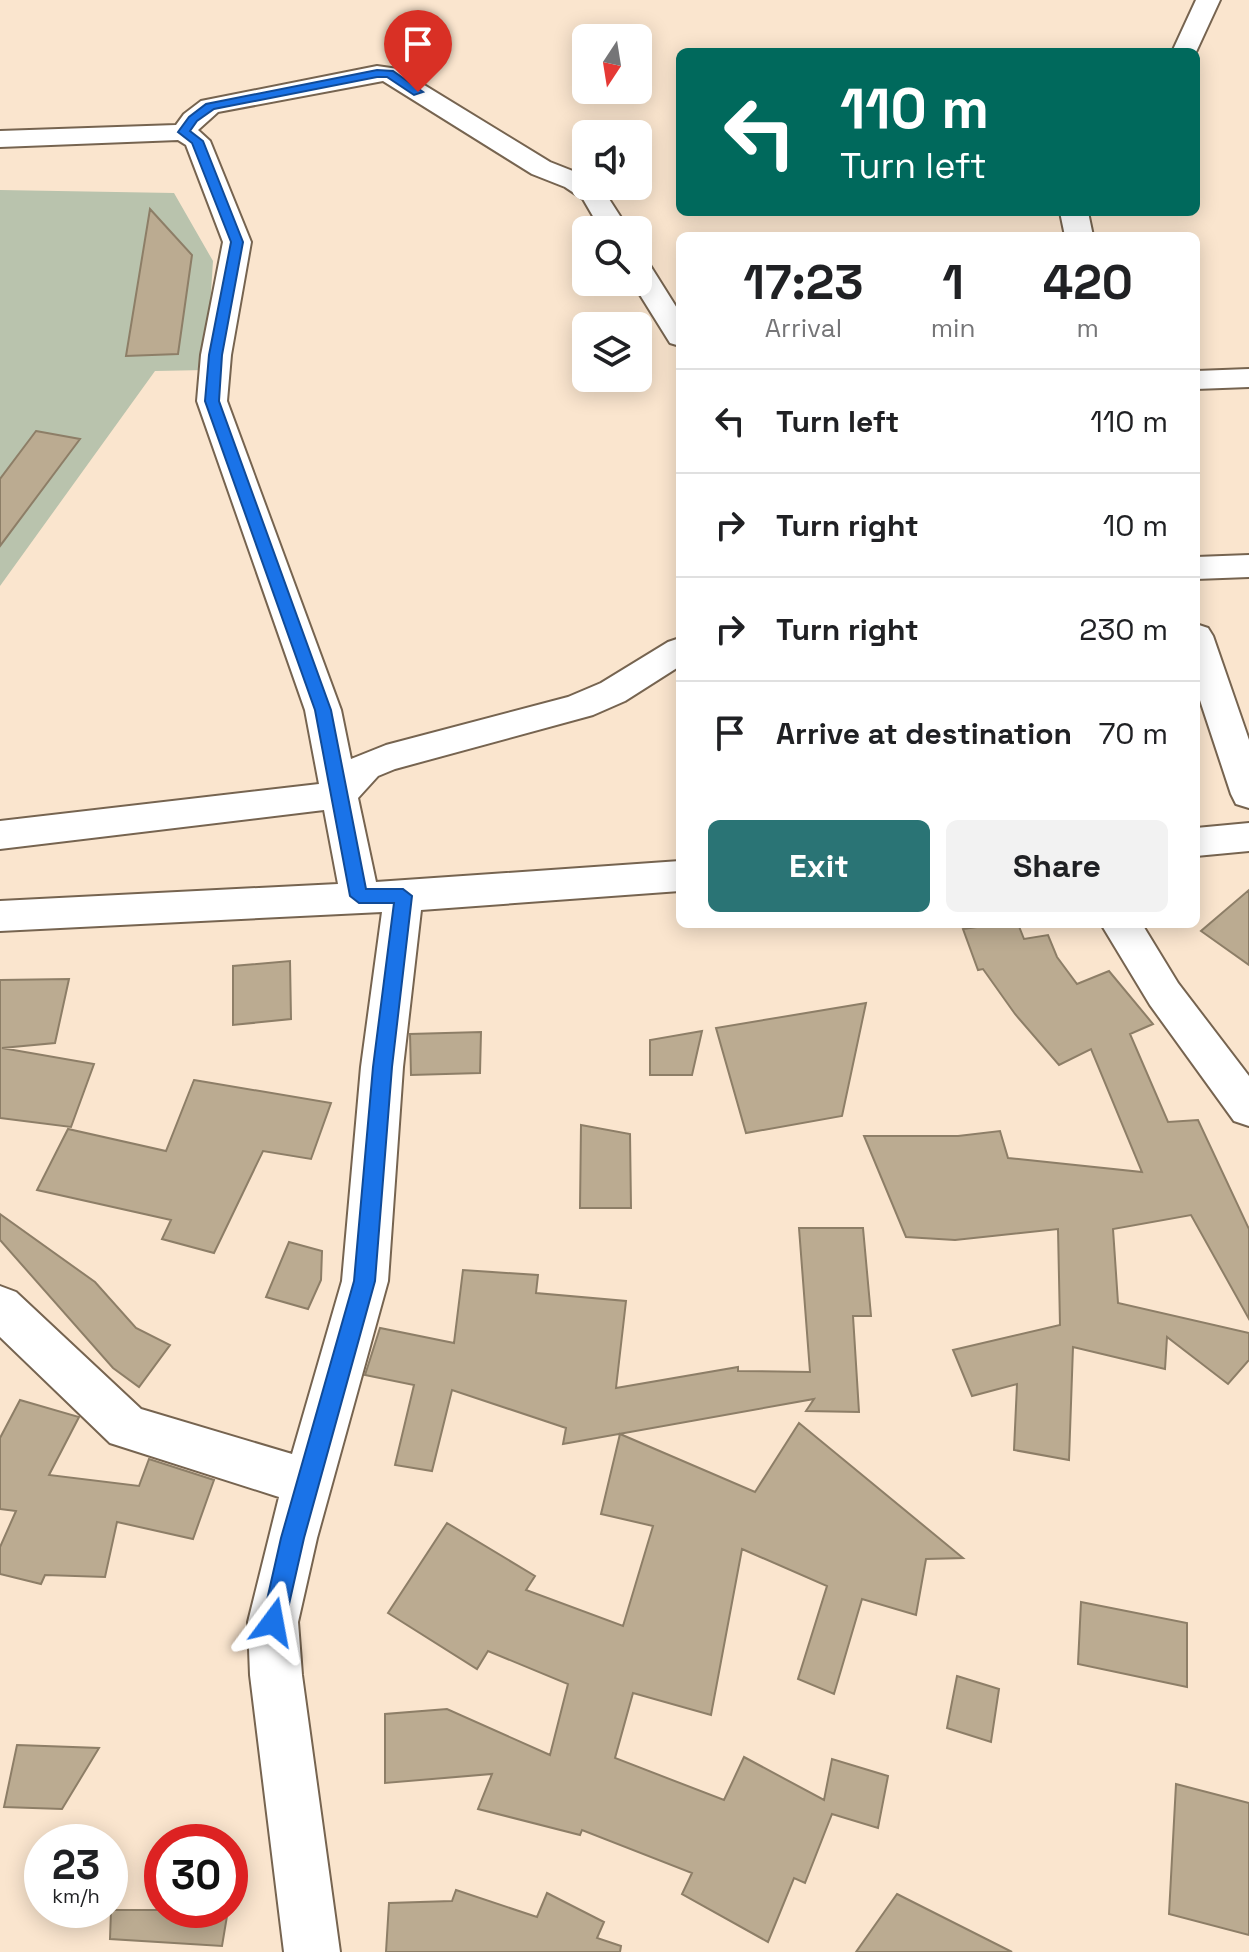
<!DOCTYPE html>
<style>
:root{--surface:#fff;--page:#f2f2f2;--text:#202124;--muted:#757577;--line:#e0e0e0;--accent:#2a7475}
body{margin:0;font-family:"Space Grotesk",sans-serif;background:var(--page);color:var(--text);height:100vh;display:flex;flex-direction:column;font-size:30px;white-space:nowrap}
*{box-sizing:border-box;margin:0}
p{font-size:26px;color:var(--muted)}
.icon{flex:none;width:44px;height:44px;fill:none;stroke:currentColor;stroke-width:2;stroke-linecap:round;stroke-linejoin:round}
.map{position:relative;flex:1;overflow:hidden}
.sheet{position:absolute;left:676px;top:232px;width:524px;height:696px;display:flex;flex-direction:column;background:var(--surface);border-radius:12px;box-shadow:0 4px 20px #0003}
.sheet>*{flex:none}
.guide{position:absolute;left:676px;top:48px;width:524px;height:168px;border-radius:12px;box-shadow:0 4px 20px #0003;background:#00695c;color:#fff;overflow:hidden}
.needle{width:52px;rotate:192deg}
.fabs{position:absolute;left:572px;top:24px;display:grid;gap:16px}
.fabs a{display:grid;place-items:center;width:80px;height:80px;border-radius:12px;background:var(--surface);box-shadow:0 4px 20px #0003;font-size:40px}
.speed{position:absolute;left:24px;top:1824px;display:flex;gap:16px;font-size:40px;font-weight:700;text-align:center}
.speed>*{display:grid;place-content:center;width:104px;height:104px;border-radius:50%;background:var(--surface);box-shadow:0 4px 20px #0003;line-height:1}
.speed small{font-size:20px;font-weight:400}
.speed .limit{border:12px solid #d22;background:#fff;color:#111}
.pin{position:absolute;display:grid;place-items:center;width:68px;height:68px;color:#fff;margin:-82px -34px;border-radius:50% 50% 50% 0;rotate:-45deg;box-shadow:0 0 8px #0007}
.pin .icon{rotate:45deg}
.me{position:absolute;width:88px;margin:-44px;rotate:13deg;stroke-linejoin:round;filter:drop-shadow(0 0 6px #0008)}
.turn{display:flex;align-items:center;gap:28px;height:168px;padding:0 32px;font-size:36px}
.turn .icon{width:104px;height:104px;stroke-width:2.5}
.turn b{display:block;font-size:56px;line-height:68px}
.eta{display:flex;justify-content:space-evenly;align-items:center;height:136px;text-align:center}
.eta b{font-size:48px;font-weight:800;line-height:56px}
.action{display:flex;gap:16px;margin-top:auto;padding:16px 32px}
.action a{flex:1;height:92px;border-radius:12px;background:var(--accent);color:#fff;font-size:32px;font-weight:800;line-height:92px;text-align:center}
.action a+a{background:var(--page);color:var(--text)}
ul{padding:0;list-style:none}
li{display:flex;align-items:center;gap:24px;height:104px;padding:0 32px;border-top:2px solid var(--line)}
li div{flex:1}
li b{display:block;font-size:30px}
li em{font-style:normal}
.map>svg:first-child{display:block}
.green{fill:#b9c3ad}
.building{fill:#bbab91;stroke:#8d7e67;stroke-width:2}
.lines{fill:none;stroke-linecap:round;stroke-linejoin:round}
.minor-casing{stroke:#766450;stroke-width:4}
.minor{fill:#fff;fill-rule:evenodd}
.route{fill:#1a73e8;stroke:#114b97;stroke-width:2}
</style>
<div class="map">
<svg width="1249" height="1952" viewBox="0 0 1249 1952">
<rect width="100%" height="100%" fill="#fae5ce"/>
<path class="green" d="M0 190 174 193 213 261 206 370 155 371 0 586Z"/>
<path class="building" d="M150 209 192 255 178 354 126 356Z
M36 431 80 439 0 546V479Z
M1249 890V965L1201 931Z
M998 924H1018L1024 939 1048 935 1057 957 1077 984 1109 971 1153 1024 1130 1034 1168 1122 1198 1120 1249 1229V1319L1191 1215 1113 1229 1118 1303 1249 1333V1360L1228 1384 1167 1337 1165 1369 1073 1347 1069 1460 1014 1450 1017 1384 972 1396 953 1350 1060 1325 1058 1229 955 1240 906 1237 864 1136H958L1000 1131 1008 1158 1142 1172 1091 1049 1059 1065 1015 1014 983 969 978 970 963 929Z
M290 961 291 1019 233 1025V966Z
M69 979 55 1043 2 1048 94 1064 71 1127 0 1118V980Z
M866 1003 842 1116 746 1133 716 1028Z
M702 1031 692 1075H650V1040Z
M481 1032 480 1073 411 1075 410 1034Z
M194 1080 331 1103 311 1159 263 1151 214 1253 162 1239 171 1220 37 1190 68 1129 166 1151Z
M581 1125 630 1134 631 1208H580Z
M0 1214 95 1282 136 1328 170 1345 139 1387 113 1368 0 1240Z
M799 1228H863L871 1316H853L859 1412 806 1411 814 1399 563 1444 566 1428 452 1390 432 1471 395 1465 414 1385 365 1375 380 1328 454 1343 463 1270 538 1275 536 1293 626 1301 616 1388 738 1367V1371L810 1372Z
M289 1242 322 1251 321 1280 308 1309 266 1297Z
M20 1400 79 1417 49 1475 139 1486 149 1459 214 1480 193 1539 117 1522 105 1577 45 1575 41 1584 0 1574V1547L16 1511 0 1509V1438Z
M799 1423 963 1558 926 1559 916 1615 862 1599 834 1694 798 1679 827 1586 742 1549 711 1715 633 1693 615 1758 724 1800 744 1757 824 1800 832 1759 888 1776 878 1828 832 1814 805 1883 794 1878 768 1942 682 1894 692 1873 582 1830 580 1835 478 1809 492 1774 385 1783V1714L447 1709 550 1755 568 1684 488 1651 477 1669 388 1613 447 1523 535 1576 526 1590 623 1626 653 1526 601 1514 620 1434 755 1492Z
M1081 1602 1187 1623V1687L1078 1664Z
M957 1676 999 1689 991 1742 947 1728Z
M17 1745 99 1748 62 1809 4 1807Z
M1176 1784 1249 1803V1935L1169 1914Z
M456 1890 537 1917 547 1893 604 1922 597 1938 621 1946 620 1952H386L389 1903 452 1901Z
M897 1894 1012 1952H856Z
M111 1910H228L222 1946 110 1939Z"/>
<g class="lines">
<defs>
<path id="minor" d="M1196 0H1220L1196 52H1172Z
M377 66 398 69 550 162 583 175 586 186 602 188 629 230H601L583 199 565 187 532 174 383 81 218 112 198 130 210 141 251 242 231 355 227 401 341 710 351 759 386 745 568 697 601 683 668 642 680 638V666L625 701 593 715 395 769 378 776 358 798 376 882 680 861V891L421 910 403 1067 388 1281 317 1538 298 1622 302 1675 340 1952H284L250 1675 248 1622 279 1497 110 1443 0 1337V1286L16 1292 141 1409 292 1454 342 1281 361 1067 382 912 0 931V901L338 884 324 810 0 849V821L319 784 305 710 197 401 201 355 223 242 186 145 178 140 0 147V131L176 125 184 114 201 101Z
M1060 212H1088L1093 236H1065Z
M638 260 648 262 680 313V346L670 343 632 282H638Z
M1249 369V387L1196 389V371Z
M1249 555V577L1196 579V557Z
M1196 624 1208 628 1213 636 1249 740V808L1236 804 1231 794 1196 688Z
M1249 823V851L1196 856V828Z
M1101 924H1142L1178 983 1249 1076V1126L1234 1121 1150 1005Z"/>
</defs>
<use href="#minor" class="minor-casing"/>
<use href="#minor" class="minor"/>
</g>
<path class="route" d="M377 70 393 71 423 92 414 95 387 77H377L214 109 197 121 190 131 203 141 243 242 222 355 219 401 331 710 366 889H403L412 896 392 1067 375 1281 304 1538 285 1622 282 1631 273 1634 265 1631 262 1622 281 1538 354 1281 373 1067 394 903H359L350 896 315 710 205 401 209 355 231 242 192 143 178 132 189 117 206 104Z"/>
</svg>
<div class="fabs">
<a><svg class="needle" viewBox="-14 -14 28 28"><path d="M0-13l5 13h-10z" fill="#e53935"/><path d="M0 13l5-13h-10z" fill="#757577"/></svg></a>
<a><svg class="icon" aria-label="sound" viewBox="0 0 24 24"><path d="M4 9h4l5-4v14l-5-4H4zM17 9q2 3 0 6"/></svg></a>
<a><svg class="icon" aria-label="search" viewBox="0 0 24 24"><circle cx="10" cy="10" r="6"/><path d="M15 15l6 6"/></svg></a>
<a><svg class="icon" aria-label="layers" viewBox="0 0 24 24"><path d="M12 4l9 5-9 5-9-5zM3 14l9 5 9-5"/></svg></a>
</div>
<div class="speed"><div>23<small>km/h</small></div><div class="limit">30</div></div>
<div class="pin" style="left:418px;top:92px;background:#d93025"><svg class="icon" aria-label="arrive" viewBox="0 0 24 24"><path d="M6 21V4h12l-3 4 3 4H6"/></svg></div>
<svg class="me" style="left:273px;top:1622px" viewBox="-20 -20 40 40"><path d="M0-17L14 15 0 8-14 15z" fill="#1a73e8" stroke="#fff" stroke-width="4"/></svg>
<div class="guide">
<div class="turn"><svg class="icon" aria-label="left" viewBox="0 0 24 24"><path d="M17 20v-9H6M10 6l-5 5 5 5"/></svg><div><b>110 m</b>Turn left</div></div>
</div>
<section class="sheet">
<div class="eta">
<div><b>17:23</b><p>Arrival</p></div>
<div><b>1</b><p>min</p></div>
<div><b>420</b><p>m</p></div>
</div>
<ul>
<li><svg class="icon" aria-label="left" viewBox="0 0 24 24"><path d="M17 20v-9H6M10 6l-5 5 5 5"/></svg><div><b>Turn left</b></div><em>110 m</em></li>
<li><svg class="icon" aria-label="right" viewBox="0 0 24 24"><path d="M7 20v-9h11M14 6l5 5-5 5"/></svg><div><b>Turn right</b></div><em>10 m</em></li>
<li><svg class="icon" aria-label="right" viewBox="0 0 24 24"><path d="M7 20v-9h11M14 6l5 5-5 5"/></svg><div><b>Turn right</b></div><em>230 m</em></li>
<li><svg class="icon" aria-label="arrive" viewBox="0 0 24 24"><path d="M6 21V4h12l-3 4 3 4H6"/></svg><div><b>Arrive at destination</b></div><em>70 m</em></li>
</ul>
<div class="action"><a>Exit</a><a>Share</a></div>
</section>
</div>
